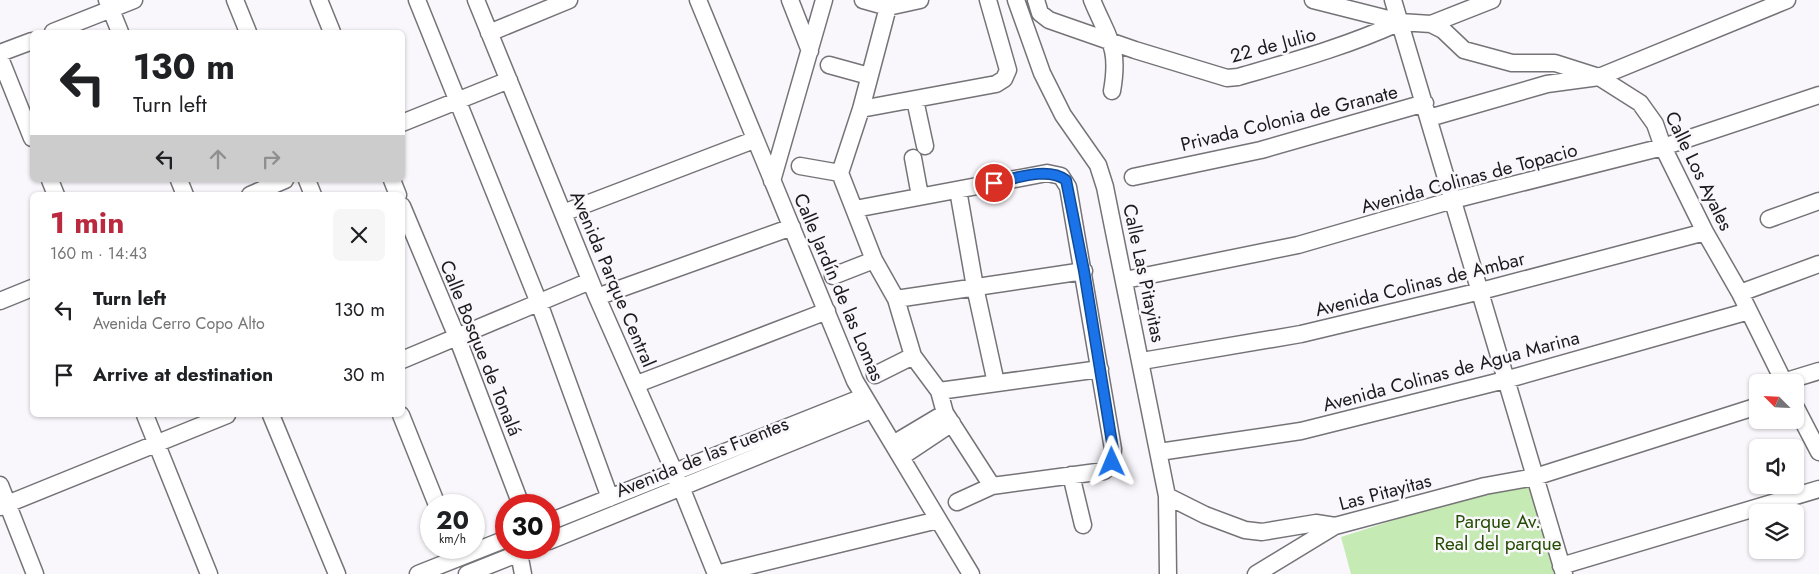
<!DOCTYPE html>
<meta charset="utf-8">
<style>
:root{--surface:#fff;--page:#f6f6f6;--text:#202124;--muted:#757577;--accent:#ba293d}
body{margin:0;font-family:Jost,sans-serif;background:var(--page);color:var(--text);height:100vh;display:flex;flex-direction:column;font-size:19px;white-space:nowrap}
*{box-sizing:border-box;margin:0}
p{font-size:16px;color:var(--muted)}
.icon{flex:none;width:28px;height:28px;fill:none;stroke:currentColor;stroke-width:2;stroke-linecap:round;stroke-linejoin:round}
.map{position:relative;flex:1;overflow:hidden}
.drawer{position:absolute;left:30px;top:192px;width:375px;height:225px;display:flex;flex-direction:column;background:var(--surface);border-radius:8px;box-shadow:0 1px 4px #0004}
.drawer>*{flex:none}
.top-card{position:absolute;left:30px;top:30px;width:375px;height:152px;border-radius:8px;box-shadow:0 1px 4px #0004;background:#fff;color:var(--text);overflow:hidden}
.needle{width:32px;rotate:294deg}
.buttons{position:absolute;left:1749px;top:374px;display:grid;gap:10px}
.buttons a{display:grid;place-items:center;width:55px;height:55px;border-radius:8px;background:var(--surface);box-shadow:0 1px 4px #0004;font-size:25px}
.speed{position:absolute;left:420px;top:494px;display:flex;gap:10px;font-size:25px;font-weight:700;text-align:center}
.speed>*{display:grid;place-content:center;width:65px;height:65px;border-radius:50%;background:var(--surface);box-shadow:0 1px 4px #0004;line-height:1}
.speed small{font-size:12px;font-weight:400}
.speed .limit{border:8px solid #d22;background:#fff;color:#111}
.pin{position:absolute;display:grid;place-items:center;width:42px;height:42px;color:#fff;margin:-21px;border:2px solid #fff;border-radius:50%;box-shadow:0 1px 5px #0007}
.me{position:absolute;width:55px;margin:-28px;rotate:359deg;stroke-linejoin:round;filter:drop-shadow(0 0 4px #0008)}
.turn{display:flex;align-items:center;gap:18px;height:105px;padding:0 20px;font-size:22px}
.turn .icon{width:65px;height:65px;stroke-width:2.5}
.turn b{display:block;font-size:35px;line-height:42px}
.lanes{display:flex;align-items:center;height:48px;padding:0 20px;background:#0003;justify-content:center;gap:25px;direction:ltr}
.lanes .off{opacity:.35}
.round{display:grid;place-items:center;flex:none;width:52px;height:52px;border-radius:8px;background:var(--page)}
.headline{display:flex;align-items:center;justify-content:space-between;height:85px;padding:0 20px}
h1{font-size:30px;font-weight:700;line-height:38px;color:var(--accent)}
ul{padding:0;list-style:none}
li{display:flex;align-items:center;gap:15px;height:65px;padding:0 20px}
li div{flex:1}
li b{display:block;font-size:19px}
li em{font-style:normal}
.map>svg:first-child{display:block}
.green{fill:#c5eab3}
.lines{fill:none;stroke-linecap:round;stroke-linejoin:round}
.minor-casing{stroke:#757377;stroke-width:19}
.minor{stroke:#fff;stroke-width:16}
.route-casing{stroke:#114b97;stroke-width:12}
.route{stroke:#1a73e8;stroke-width:9}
.labels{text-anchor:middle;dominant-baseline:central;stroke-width:5;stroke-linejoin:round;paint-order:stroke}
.street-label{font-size:19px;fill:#1b1a1c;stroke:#f9f7fc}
.park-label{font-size:19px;fill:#244d03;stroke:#f9f7fc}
</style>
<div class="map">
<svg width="1819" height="574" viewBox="0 0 1819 574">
<rect width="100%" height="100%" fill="#f9f7fc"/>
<path class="green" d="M1528 477 1554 574H1351L1341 537Z"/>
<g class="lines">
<defs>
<path id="minor" d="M107 0 120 32
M235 0 248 32
M319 0 332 32
M417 0 539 303 610 498
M476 0 597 297 681 487 716 574
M698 0 855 381 971 574
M790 0 810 51
M863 0 888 7 920 0
M1016 0 1042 73 1063 115 1098 165 1105 187 1167 496 1168 574
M1036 0 1040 13 1049 20 1135 50 1227 78 1238 77C1293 61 1348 46 1400 22
M1092 0C1108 39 1120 46 1112 91
M1313 0 1400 22 1431 24 1492 0
M1393 0 1564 574
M888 7 861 109 840 173 874 260 896 299 913 356 939 391 945 413 992 486
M1431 24 1443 30 1464 50 1512 63H1555L1599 77 1640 103 1655 124 1663 147 1705 232 1740 293 1784 382
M53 32 134 0
M489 33 569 0
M0 53 32 41
M0 58 32 138
M829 65 869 76
M915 100 925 146
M861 109 996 84 1004 79 1008 70 988 0
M1429 118 1547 84 1599 77 1787 0
M402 123 509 80
M913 158 920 196
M800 166 840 173
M1133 177 1261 150 1425 103
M50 180 56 195
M179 180 185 195
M307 180 313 195
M392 180 398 195
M772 181 824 0
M958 190 975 287 996 383
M250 195 285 180
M402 206 457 337 521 505
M855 209 1047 173 1061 176 1068 187 1113 449 1112 461 1104 471 992 486 957 502
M563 213 754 140
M1769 219 1819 201
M833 276 874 260
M1125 280 1298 245 1453 200 1663 147 1819 95
M1740 293 1819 264
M597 297 792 227
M896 299 1084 271
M0 301 32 288
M402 360 590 281
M1142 361 1301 334 1481 291 1705 232
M875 375 913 356
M1783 382 1819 371
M637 384 827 311
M939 391 1100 369
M1795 406 1819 452
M145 415 209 574
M271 415 337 574
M401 415 437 505
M893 444 945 413
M1159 452 1301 431 1505 380 1749 311
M901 457 952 423
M1071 475 1083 525
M0 485 35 574
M1167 496 1205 515 1245 530 1262 532 1316 523 1335 526
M0 507 227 415
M549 522 863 397
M549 541 871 410
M519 553 523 574
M1561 566 1819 489
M418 574 506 539
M467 574 532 548
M716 574 938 520
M1256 574 1335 526 1485 486 1535 477 1758 406"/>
</defs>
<use href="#minor" class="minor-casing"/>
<use href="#minor" class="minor"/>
</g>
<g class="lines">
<defs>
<path id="route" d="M994 183C1014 179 1047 166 1066 180L1084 271 1113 449 1112 462"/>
</defs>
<use href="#route" class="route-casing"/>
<use href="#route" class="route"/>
</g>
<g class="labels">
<g class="street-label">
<text transform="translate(1273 45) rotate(-15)">22 de Julio</text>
<text transform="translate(1289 118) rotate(-14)">Privada Colonia de Granate</text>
<text transform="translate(1699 171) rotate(64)">Calle Los Ayales</text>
<text transform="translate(1469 178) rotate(-15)">Avenida Colinas de Topacio</text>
<text transform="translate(1144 273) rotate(78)">Calle Las Pitayitas</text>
<text transform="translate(613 279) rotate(67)">Avenida Parque Central</text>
<text transform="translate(1420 284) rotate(-14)">Avenida Colinas de Ambar</text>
<text transform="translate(839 287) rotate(67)">Calle Jardín de las Lomas</text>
<text transform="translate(481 348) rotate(68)">Calle Bosque de Tonalá</text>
<text transform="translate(1451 371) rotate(-15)">Avenida Colinas de Agua Marina</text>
<text transform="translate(702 457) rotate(-22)">Avenida de las Fuentes</text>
<text transform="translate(1385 492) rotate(-15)">Las Pitayitas</text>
</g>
<g class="park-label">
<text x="1498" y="521">Parque Av.<tspan x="1498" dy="22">Real del parque</tspan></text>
</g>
</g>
</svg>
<div class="buttons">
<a><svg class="needle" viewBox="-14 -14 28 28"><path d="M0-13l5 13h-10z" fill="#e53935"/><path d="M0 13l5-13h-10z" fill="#757577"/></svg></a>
<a><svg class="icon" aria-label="sound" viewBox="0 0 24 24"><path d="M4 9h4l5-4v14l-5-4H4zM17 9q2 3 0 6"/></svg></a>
<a><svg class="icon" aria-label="layers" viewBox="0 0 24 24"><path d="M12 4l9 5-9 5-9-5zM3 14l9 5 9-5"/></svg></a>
</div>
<div class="speed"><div>20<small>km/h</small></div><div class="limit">30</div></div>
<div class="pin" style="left:994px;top:183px;background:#d93025"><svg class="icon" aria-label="arrive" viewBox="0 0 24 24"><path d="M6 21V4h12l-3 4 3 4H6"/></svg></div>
<svg class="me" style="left:1112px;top:462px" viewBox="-20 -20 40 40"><path d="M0-17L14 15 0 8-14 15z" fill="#1a73e8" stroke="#fff" stroke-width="4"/></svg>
<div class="top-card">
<div class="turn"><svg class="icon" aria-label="left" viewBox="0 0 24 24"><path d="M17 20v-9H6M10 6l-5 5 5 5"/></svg><div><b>130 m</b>Turn left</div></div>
<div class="lanes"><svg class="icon" aria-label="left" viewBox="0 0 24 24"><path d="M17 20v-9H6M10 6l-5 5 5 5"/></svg><svg class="icon off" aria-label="ahead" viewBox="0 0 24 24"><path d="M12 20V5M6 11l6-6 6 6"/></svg><svg class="icon off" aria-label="right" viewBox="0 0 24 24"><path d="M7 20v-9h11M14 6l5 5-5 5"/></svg></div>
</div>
<section class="drawer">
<div class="headline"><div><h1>1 min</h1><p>160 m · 14:43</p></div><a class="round"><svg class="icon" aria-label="close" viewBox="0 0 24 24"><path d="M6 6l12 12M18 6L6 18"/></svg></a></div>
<ul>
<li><svg class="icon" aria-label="left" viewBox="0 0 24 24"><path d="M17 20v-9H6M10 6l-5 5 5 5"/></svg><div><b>Turn left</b><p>Avenida Cerro Copo Alto</p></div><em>130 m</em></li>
<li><svg class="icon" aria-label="arrive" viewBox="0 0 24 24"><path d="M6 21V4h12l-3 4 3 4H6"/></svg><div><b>Arrive at destination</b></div><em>30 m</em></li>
</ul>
</section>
</div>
